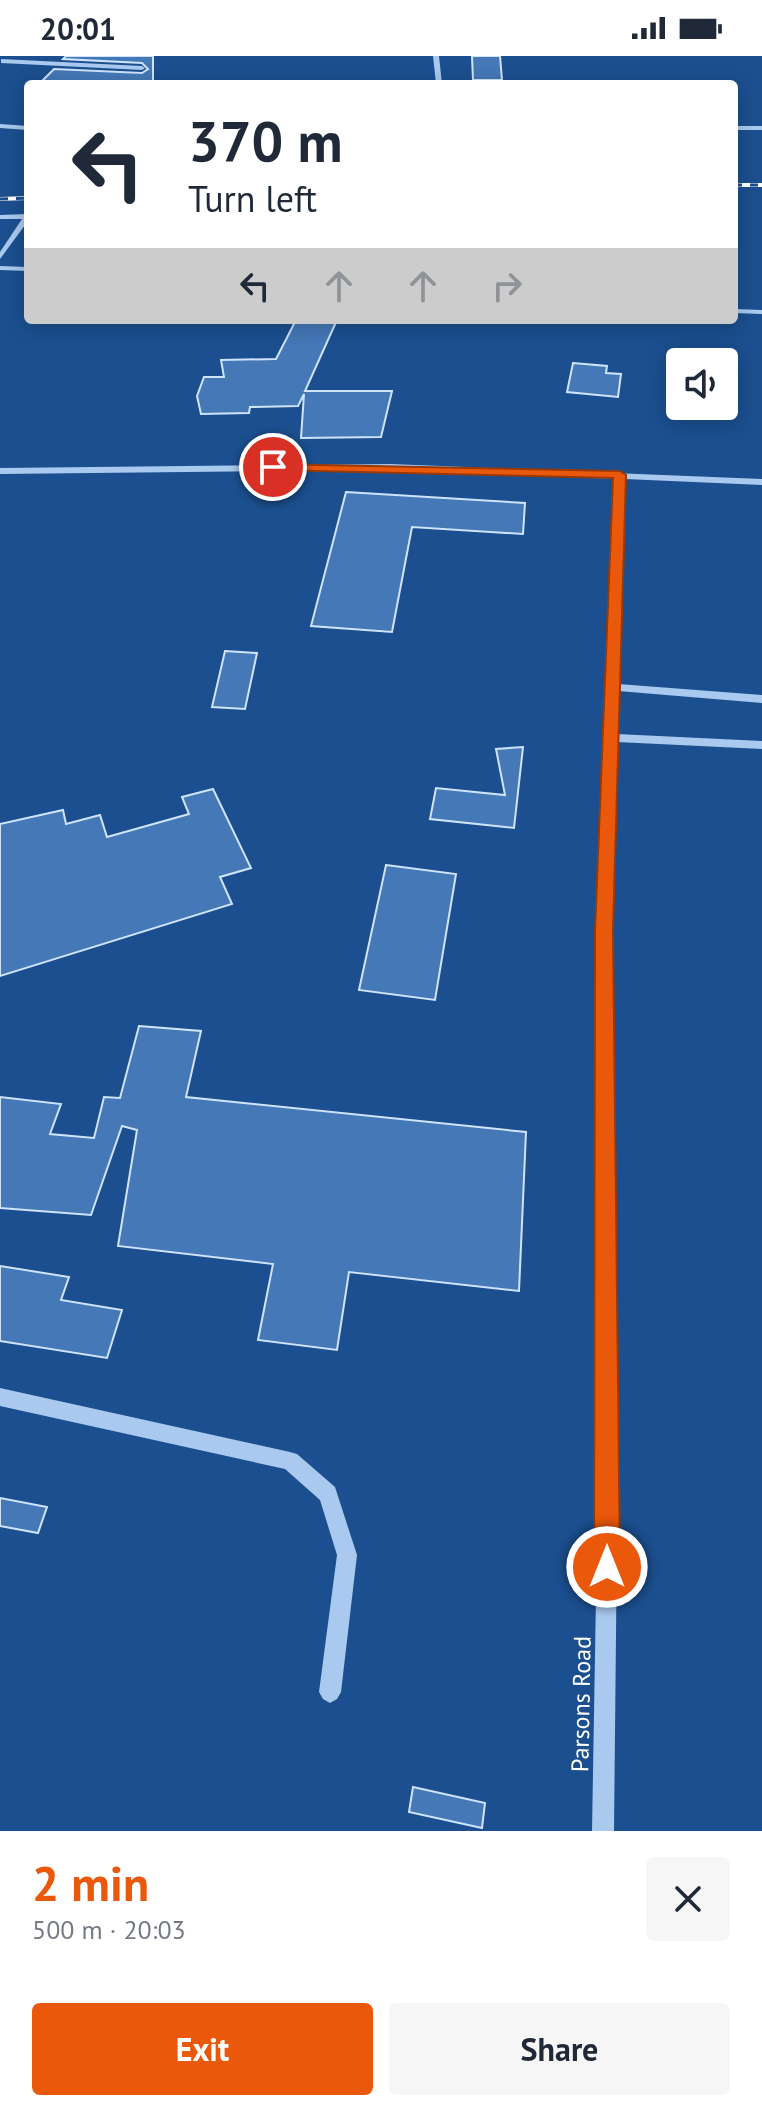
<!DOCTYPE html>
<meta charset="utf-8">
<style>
:root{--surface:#fff;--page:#f6f6f7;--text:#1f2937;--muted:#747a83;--accent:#ea580c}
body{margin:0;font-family:"PT Sans",sans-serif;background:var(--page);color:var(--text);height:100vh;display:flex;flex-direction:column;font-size:30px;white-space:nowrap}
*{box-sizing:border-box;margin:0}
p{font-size:26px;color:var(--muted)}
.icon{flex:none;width:44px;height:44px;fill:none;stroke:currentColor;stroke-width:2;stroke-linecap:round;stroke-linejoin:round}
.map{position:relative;height:1775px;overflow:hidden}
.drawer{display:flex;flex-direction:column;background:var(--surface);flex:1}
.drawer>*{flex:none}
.guide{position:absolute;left:24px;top:24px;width:714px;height:244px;border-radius:8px;box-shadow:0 4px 20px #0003;background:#fff;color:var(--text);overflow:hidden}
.tools{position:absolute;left:666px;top:292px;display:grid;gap:16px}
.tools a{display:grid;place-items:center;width:72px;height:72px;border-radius:8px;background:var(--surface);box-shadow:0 4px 20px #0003;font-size:40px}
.pin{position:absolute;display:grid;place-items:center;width:68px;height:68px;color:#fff;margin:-34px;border:4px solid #fff;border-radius:50%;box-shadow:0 2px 8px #0007}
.me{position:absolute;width:88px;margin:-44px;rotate:0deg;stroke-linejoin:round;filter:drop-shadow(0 0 6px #0008)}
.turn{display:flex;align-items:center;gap:28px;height:168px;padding:0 32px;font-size:36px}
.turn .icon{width:104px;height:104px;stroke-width:2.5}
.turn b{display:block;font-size:56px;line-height:68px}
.lanes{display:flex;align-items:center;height:76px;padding:0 32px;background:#0003;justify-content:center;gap:40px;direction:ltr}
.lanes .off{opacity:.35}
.round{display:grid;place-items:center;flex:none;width:84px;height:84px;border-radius:8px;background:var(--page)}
.summary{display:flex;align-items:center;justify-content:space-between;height:136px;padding:0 32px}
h1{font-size:48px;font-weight:600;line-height:60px;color:var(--accent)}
.action{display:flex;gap:16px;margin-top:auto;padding:16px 32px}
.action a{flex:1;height:92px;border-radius:8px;background:var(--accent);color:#fff;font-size:32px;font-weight:600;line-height:92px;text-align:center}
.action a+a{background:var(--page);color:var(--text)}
.status{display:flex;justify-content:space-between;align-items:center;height:56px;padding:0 40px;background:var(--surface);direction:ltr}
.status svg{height:22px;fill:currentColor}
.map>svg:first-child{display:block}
.building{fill:#4478b7;stroke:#cfe3fa;stroke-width:2}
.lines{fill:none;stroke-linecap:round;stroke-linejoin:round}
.minor{fill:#a9c9ee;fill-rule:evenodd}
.rail-casing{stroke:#fff;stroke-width:4}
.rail{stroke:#1b4f8f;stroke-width:3;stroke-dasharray:8;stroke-linecap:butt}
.route{fill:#ea580c;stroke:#983908;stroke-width:2}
.labels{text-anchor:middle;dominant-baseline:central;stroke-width:7;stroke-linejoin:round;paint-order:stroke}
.street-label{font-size:24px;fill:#fff;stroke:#1b4f8f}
</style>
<div class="status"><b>20:01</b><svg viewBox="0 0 49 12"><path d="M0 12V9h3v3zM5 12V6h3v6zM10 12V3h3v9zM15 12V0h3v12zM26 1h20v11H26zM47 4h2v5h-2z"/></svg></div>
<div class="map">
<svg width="762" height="1775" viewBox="0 0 762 1775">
<rect width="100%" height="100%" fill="#1b4f8f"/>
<path class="building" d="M66 0H153V28L40 27 54 13 142 17 148 13 142 7 63 3Z
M472 0H500L502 24H473Z
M296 264H337L305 335H392L381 381 301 382 304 338 298 350 250 351 249 357 201 358 197 340 204 321H224L221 304 276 303Z
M573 307 607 310 606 317 621 318 618 341 567 336Z
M346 436 525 447 523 478 412 471 392 576 311 570Z
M225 595 257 597 245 653 212 651Z
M523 691 514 772 430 763 436 732 505 739 496 693Z
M213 733 251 812 220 821 232 848 0 920V768L63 754 66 768 100 759 107 781 189 758 182 741Z
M386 809 456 818 435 944 359 934Z
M139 970 201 975 186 1041 526 1076 519 1235 349 1216 337 1294 258 1284 273 1208 118 1190 137 1074 122 1070 91 1159 0 1152V1041L61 1048 50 1078 94 1082 104 1041 120 1042Z
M0 1210 69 1221 61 1244 122 1254 107 1302 0 1285Z
M0 1442 47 1451 38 1477 0 1470Z
M413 1731 485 1747 482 1772 409 1756Z"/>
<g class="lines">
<path class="minor" d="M433 0H439L442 28H436Z
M1 3 142 10 145 12 142 14 1 7Z
M0 68 28 70V74L0 72Z
M734 70H762V74H734Z
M28 158V165L0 203V196L22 163H0V159Z
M0 210 28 211V215L0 214Z
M734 253 762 254V258L734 257Z
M390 408 762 423V429L625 423 618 628 762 639V647L618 635 617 678 762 685V693L617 686 611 875 617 1482 614 1775H592L597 1482V875L615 423 390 414 0 418V412Z
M0 1332 290 1396 297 1398 335 1431 357 1499 341 1636 337 1643 330 1647 323 1643 319 1636 337 1499 320 1444 285 1413 0 1350Z"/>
<defs>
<path id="rail" d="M734 129H762
M0 143 28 142"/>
</defs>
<use href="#rail" class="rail-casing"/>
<use href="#rail" class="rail"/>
</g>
<path class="route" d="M269 408 620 415 626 419 613 875 620 1511 616 1521 607 1524 598 1521 594 1511 595 875 613 422 273 414 269 413Z"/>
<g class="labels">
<g class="street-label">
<text transform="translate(581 1648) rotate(-89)">Parsons Road</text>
</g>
</g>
</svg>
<div class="tools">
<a><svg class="icon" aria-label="sound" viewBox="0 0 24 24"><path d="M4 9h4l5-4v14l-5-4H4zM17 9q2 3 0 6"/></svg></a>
</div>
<div class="pin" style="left:273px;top:411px;background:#d93025"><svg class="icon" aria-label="arrive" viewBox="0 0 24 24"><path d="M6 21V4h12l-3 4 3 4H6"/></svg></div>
<svg class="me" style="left:607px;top:1511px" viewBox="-20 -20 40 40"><circle r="17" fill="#ea580c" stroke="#fff" stroke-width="3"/><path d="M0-11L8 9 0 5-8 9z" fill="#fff"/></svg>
<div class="guide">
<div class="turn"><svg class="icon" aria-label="left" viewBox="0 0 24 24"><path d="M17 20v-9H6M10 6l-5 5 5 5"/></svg><div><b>370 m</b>Turn left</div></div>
<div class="lanes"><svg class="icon" aria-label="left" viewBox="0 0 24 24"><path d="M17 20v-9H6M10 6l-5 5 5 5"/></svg><svg class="icon off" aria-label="ahead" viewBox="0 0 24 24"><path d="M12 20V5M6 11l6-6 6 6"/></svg><svg class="icon off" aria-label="ahead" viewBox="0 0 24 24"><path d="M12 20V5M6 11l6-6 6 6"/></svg><svg class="icon off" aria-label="right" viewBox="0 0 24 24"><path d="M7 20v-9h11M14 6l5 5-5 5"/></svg></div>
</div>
</div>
<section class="drawer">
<div class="summary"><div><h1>2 min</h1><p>500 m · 20:03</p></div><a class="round"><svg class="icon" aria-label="close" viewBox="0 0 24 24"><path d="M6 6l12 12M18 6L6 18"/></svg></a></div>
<div class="action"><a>Exit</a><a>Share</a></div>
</section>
